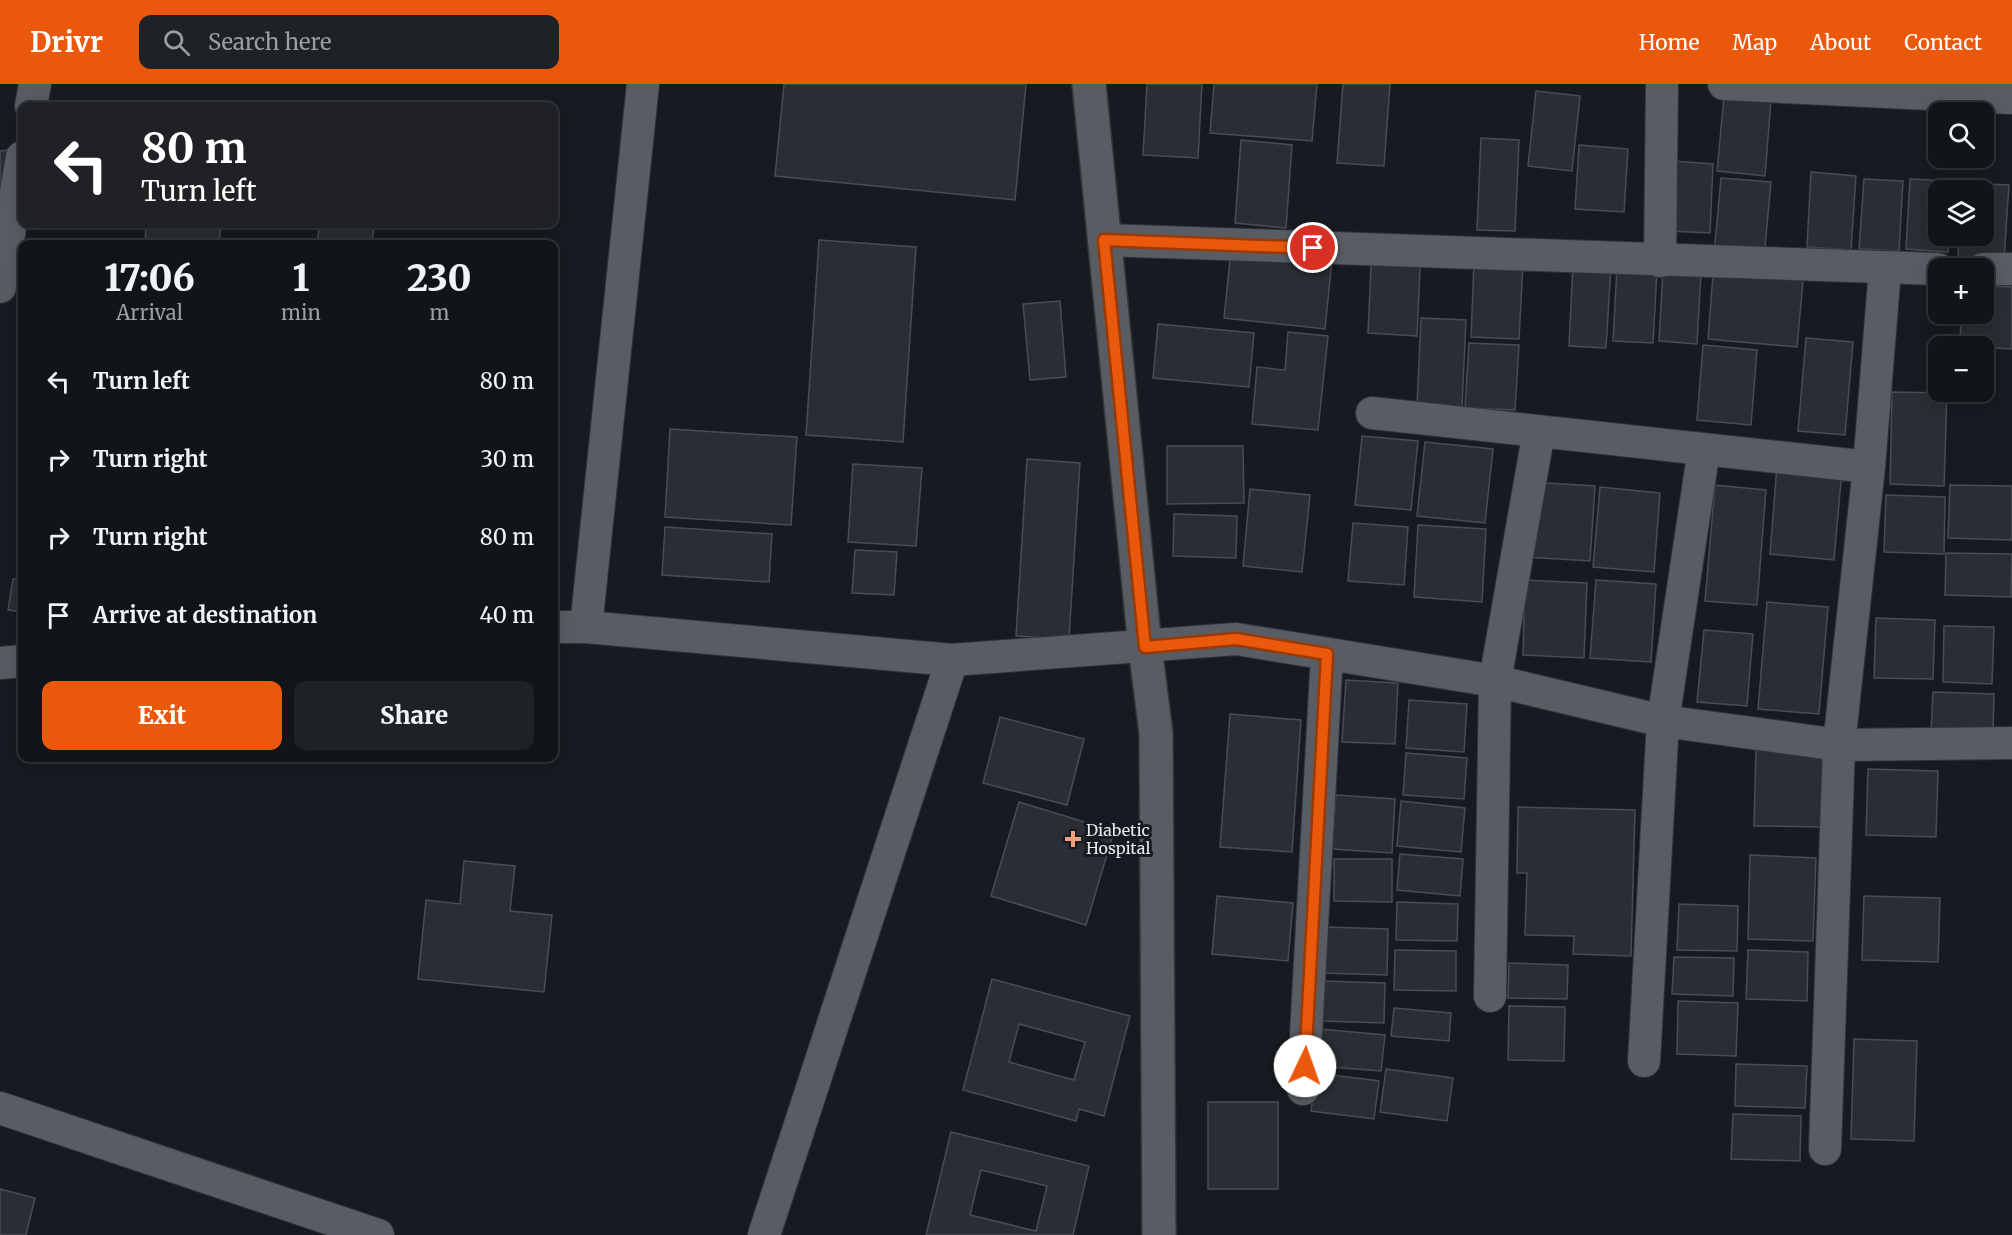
<!DOCTYPE html>
<meta charset="utf-8">
<style>
:root{--surface:#111419;--page:#1e2126;--text:#f1f3f6;--muted:#9c9ea2;--line:#303338;--accent:#ea580c}
body{margin:0;font-family:Merriweather,serif;background:var(--page);color:var(--text);height:100vh;display:flex;flex-direction:column;font-size:22px;white-space:nowrap}
*{box-sizing:border-box;margin:0}
p{font-size:20px;color:var(--muted)}
.icon{flex:none;width:33px;height:33px;fill:none;stroke:currentColor;stroke-width:2;stroke-linecap:round;stroke-linejoin:round}
.map{position:relative;flex:1;overflow:hidden}
.drawer{position:absolute;left:18px;top:156px;width:540px;height:522px;display:flex;flex-direction:column;background:var(--surface);border-radius:12px;box-shadow:0 3px 15px #0003,0 0 0 2px var(--line)}
.drawer>*{flex:none}
.hud{position:absolute;left:18px;top:18px;width:540px;height:126px;border-radius:12px;box-shadow:0 3px 15px #0003,0 0 0 2px var(--line);background:#202124;color:#fff;overflow:hidden}
.fabs{position:absolute;left:1928px;top:18px;display:grid;gap:12px}
.fabs a{display:grid;place-items:center;width:66px;height:66px;border-radius:12px;background:var(--surface);box-shadow:0 3px 15px #0003,0 0 0 2px var(--line);font-size:30px}
.pin{position:absolute;display:grid;place-items:center;width:51px;height:51px;color:#fff;margin:-26px;border:3px solid #fff;border-radius:50%;box-shadow:0 2px 6px #0007}
.me{position:absolute;width:66px;margin:-33px;rotate:3deg;stroke-linejoin:round;filter:drop-shadow(0 0 4px #0008)}
.turn{display:flex;align-items:center;gap:21px;height:126px;padding:0 24px;font-size:27px}
.turn .icon{width:78px;height:78px;stroke-width:2.5}
.turn b{display:block;font-size:42px;line-height:51px}
.eta{display:flex;justify-content:space-evenly;align-items:center;height:102px;text-align:center}
.eta b{font-size:36px;font-weight:800;line-height:42px}
.cta{display:flex;gap:12px;margin-top:auto;padding:12px 24px}
.cta a{flex:1;height:69px;border-radius:12px;background:var(--accent);color:#fff;font-size:24px;font-weight:800;line-height:69px;text-align:center}
.cta a+a{background:var(--page);color:var(--text)}
ul{padding:0;list-style:none}
li{display:flex;align-items:center;gap:18px;height:78px;padding:0 24px}
li div{flex:1}
li b{display:block;font-size:22px}
li em{font-style:normal}
header{display:flex;align-items:center;gap:36px;box-sizing:border-box;height:84px;padding:0 30px;background:var(--accent);color:#fff}
header strong{font-size:28px}
nav{display:flex;gap:33px;margin-inline-start:auto;font-size:21px}
.search{width:420px;height:54px;background:var(--page);display:flex;align-items:center;gap:15px;box-sizing:border-box;padding:0 21px;border-radius:12px;color:var(--muted);font-size:22px}
.map>svg:first-child{display:block}
.building{fill:#2a2e34;stroke:#484d54;stroke-width:1.5;fill-rule:evenodd}
.lines{fill:none;stroke-linecap:round;stroke-linejoin:round}
.street-casing{stroke:#323438;stroke-width:34}
.secondary-casing{stroke:#323438;stroke-width:36}
.street{stroke:#585d64;stroke-width:32}
.secondary{stroke:#585d64;stroke-width:33}
.route-casing{stroke:#983908;stroke-width:15}
.route{stroke:#ea580c;stroke-width:10}
.poi-dot{fill:#f1a17c;stroke:#171b21;stroke-width:2}
.labels{text-anchor:middle;dominant-baseline:central;stroke-width:6;stroke-linejoin:round;paint-order:stroke}
.poi-label{font-size:16px;fill:#e8ebef;stroke:#171b21;text-anchor:start}
</style>
<header>
<strong>Drivr</strong>
<div class="search"><svg class="icon" aria-label="search" viewBox="0 0 24 24"><circle cx="10" cy="10" r="6"/><path d="M15 15l6 6"/></svg>Search here</div>
<nav><a>Home</a><a>Map</a><a>About</a><a>Contact</a></nav>
</header>
<div class="map">
<svg width="2012" height="1151" viewBox="0 0 2012 1151">
<rect width="100%" height="100%" fill="#171b21"/>
<path class="building" d="M784 0H1026L1015 116 775 92Z
M1147 0H1202L1198 74 1143 71Z
M1214 0H1317L1312 57 1210 49Z
M1343 0H1390L1384 82 1337 79Z
M1536 7 1580 12 1572 87 1528 82Z
M1724 13 1771 16 1765 92 1717 87Z
M1481 54 1519 56 1515 147 1477 146Z
M1241 56 1292 61 1286 144 1235 139Z
M1579 61 1628 65 1624 128 1575 125Z
M15 65 0 103V67Z
M1673 77 1713 80 1710 149 1668 147Z
M1811 88 1856 92 1851 166 1807 163Z
M1721 94 1771 98 1764 174 1714 170Z
M1864 95 1903 97 1899 167 1859 165Z
M1910 95 1952 97V106H1938V152H1949L1948 168 1906 165Z
M1963 99 2009 101 2004 176 1958 173 1959 152H1983V106H1962Z
M146 140H374L372 160H145Z
M221 140 319 144 317 160H219Z
M819 156 916 163 903 358 806 351Z
M1372 160 1421 162 1417 252 1368 249Z
M1231 166 1332 176 1325 245 1224 234Z
M1474 178 1523 180 1519 255 1471 253Z
M1714 178 1804 186 1797 263 1708 255Z
M1573 179 1611 181 1606 264 1569 262Z
M1617 184 1657 187 1653 259 1613 257Z
M1663 185 1701 188 1697 260 1659 257Z
M1983 202 2012 203V265L1960 262 1961 230H1983Z
M1060 217 1066 293 1030 296 1023 220Z
M1421 234 1466 236 1462 323 1417 321Z
M1158 240 1254 249 1249 303 1153 294Z
M1288 248 1328 252 1318 346 1252 340 1257 283 1285 286Z
M1806 254 1853 258 1845 351 1798 347Z
M1469 259 1519 261 1515 326 1465 324Z
M1703 261 1757 266 1751 341 1697 336Z
M1892 308 1947 309 1944 402 1890 400Z
M670 345 797 353 791 441 665 433Z
M1362 352 1418 357 1411 426 1355 421Z
M1425 358 1493 365 1485 439 1417 432Z
M1167 362H1243L1244 419 1167 420Z
M1778 369 1843 374 1834 476 1770 470Z
M1027 375 1080 379 1069 555 1016 552Z
M853 380 922 384 916 462 848 458Z
M1530 398 1595 402 1590 477 1526 473Z
M1715 401 1766 406 1757 521 1705 517Z
M1950 401 2012 402V456L1948 454Z
M1600 403 1660 409 1654 488 1593 483Z
M1250 405 1310 411 1302 488 1243 482Z
M1886 411 1945 413 1944 470 1884 468Z
M1174 430 1237 432 1236 474 1173 472Z
M1353 439 1408 443 1404 501 1348 497Z
M1418 441 1486 445 1482 518 1414 513Z
M665 443 772 450 769 498 662 491Z
M855 466 897 468 894 511 852 509Z
M1946 469 2012 470 2011 513 1945 511Z
M13 495 22 496V528L8 526Z
M1525 496 1587 499 1584 574 1523 571Z
M1596 496 1656 500 1651 578 1590 574Z
M1767 518 1828 523 1819 630 1758 625Z
M1876 534 1935 536 1933 595 1874 594Z
M1944 542 1994 543 1992 600 1943 598Z
M1704 546 1753 550 1747 622 1697 618Z
M1346 596 1398 599 1395 660 1342 658Z
M1933 608 1994 610 1993 648 1931 647Z
M1409 616 1467 620 1464 668 1406 664Z
M1230 630 1301 636 1292 768 1220 763Z
M1000 633 1084 655 1067 721 983 699Z
M1756 663 1826 665 1824 743 1754 742Z
M1406 669 1467 674 1464 715 1403 711Z
M1868 685 1938 687 1936 753 1866 751Z
M1336 711 1395 715 1392 769 1332 765Z
M1401 717 1465 724 1461 768 1397 762Z
M1019 718 1114 747 1086 841 991 812Z
M1518 723 1635 726 1631 872 1573 870 1574 852 1525 851 1527 789H1517Z
M1400 770 1463 775 1460 812 1397 806Z
M1750 771 1816 774 1813 857 1748 855Z
M1334 775H1392V818L1334 817Z
M464 777 515 782 510 827 552 831 544 908 418 895 426 816 460 820Z
M1217 812 1293 819 1288 877 1212 870Z
M1864 812 1940 814 1938 878 1862 876Z
M1397 818 1458 820 1457 857 1396 856Z
M1679 820 1738 822 1737 867 1677 866Z
M1326 843 1388 845 1387 891 1324 889Z
M1395 866 1456 867V907L1394 906Z
M1748 866 1808 868 1807 917 1746 915Z
M1674 873 1734 874 1733 912 1672 910Z
M1509 879 1568 881 1567 915 1508 914Z
M992 895 1130 932 1104 1032 1079 1025 1076 1037 963 1006ZM1019 940 1085 958 1074 996 1009 978Z
M1323 897 1385 899 1384 939 1322 937Z
M1678 917 1738 919 1736 972 1677 970Z
M1509 922 1565 923 1564 977 1508 976Z
M1394 924 1451 929 1449 957 1391 952Z
M1320 945 1385 951 1381 987 1317 982Z
M1854 955 1917 957 1914 1057 1851 1055Z
M1736 980 1807 982 1805 1024 1735 1022Z
M1386 985 1453 994 1447 1037 1380 1028Z
M1316 989 1379 997 1374 1035 1311 1027Z
M1208 1018H1278V1105H1208Z
M1733 1030 1801 1032 1800 1077 1731 1075Z
M951 1048 1089 1082 1073 1151H926Z
M981 1086 1047 1102 1036 1147 970 1131Z
M0 1105 35 1114 26 1151H0Z"/>
<g class="lines">
<defs>
<path id="street" d="M1724 0 2012 14
M31 22 35 0
M1104 156 1938 185
M1660 177 1662 0
M1983 185H2012
M0 203 22 73
M1372 329 1869 383
M554 543H586L952 576 1236 555 1495 597 1663 637 1839 661 2012 659
M586 543 643 0
M0 579 22 577
M1490 912 1495 597 1539 347
M1644 977 1663 637 1704 365
M1303 1005 1327 570
M0 1024 378 1151
M1825 1065 1839 661 1869 383 1885 185
M764 1151 952 576"/>
<path id="secondary" d="M1089 0 1145 563 1156 649 1159 1151"/>
</defs>
<use href="#street" class="street-casing"/>
<use href="#secondary" class="secondary-casing"/>
<use href="#street" class="street"/>
<use href="#secondary" class="secondary"/>
</g>
<g class="lines">
<defs>
<path id="route" d="M1305 982 1327 570 1236 555 1145 563 1104 156 1313 164"/>
</defs>
<use href="#route" class="route-casing"/>
<use href="#route" class="route"/>
</g>
<path class="poi-dot" d="M1070 746h6v6h6v6h-6v6h-6v-6h-6v-6h6z"/>
<g class="labels">
<g class="poi-label">
<text x="1086" y="746">Diabetic<tspan x="1086" dy="18">Hospital</tspan></text>
</g>
</g>
</svg>
<div class="fabs">
<a><svg class="icon" aria-label="search" viewBox="0 0 24 24"><circle cx="10" cy="10" r="6"/><path d="M15 15l6 6"/></svg></a>
<a><svg class="icon" aria-label="layers" viewBox="0 0 24 24"><path d="M12 4l9 5-9 5-9-5zM3 14l9 5 9-5"/></svg></a>
<a>+</a>
<a>−</a>
</div>
<div class="pin" style="left:1313px;top:164px;background:#d93025"><svg class="icon" aria-label="arrive" viewBox="0 0 24 24"><path d="M6 21V4h12l-3 4 3 4H6"/></svg></div>
<svg class="me" style="left:1305px;top:982px" viewBox="-20 -20 40 40"><circle r="19" fill="#fff"/><path d="M0-13L10 11 0 6-10 11z" fill="#ea580c"/></svg>
<div class="hud">
<div class="turn"><svg class="icon" aria-label="left" viewBox="0 0 24 24"><path d="M17 20v-9H6M10 6l-5 5 5 5"/></svg><div><b>80 m</b>Turn left</div></div>
</div>
<section class="drawer">
<div class="eta">
<div><b>17:06</b><p>Arrival</p></div>
<div><b>1</b><p>min</p></div>
<div><b>230</b><p>m</p></div>
</div>
<ul>
<li><svg class="icon" aria-label="left" viewBox="0 0 24 24"><path d="M17 20v-9H6M10 6l-5 5 5 5"/></svg><div><b>Turn left</b></div><em>80 m</em></li>
<li><svg class="icon" aria-label="right" viewBox="0 0 24 24"><path d="M7 20v-9h11M14 6l5 5-5 5"/></svg><div><b>Turn right</b></div><em>30 m</em></li>
<li><svg class="icon" aria-label="right" viewBox="0 0 24 24"><path d="M7 20v-9h11M14 6l5 5-5 5"/></svg><div><b>Turn right</b></div><em>80 m</em></li>
<li><svg class="icon" aria-label="arrive" viewBox="0 0 24 24"><path d="M6 21V4h12l-3 4 3 4H6"/></svg><div><b>Arrive at destination</b></div><em>40 m</em></li>
</ul>
<div class="cta"><a>Exit</a><a>Share</a></div>
</section>
</div>
